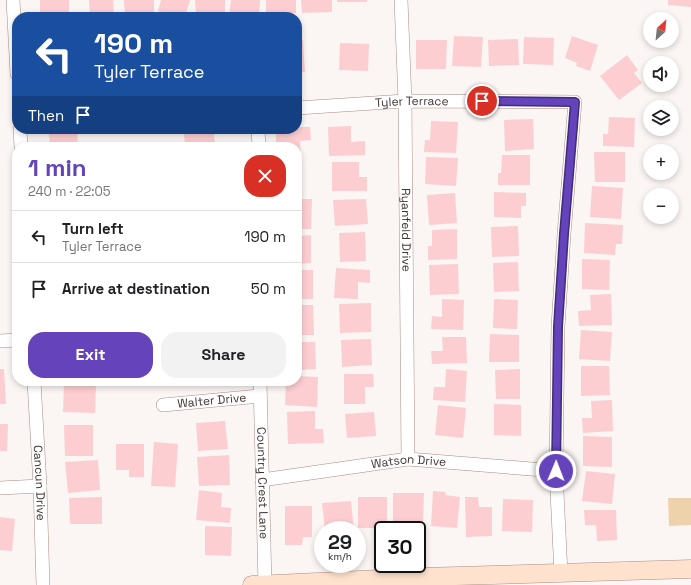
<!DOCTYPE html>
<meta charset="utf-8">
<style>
:root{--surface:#fff;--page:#f2f2f2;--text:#202124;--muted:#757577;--line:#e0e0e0;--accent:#6443bb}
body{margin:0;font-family:"Space Grotesk",sans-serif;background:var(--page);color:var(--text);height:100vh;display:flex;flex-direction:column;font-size:15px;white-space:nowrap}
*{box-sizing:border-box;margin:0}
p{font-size:13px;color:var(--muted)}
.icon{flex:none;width:22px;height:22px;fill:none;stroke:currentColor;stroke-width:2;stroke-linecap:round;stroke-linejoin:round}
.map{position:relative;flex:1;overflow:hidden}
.side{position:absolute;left:12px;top:142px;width:290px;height:244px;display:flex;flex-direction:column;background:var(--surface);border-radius:16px;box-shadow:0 2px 6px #0003}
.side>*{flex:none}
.banner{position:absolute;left:12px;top:12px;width:290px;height:122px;border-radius:16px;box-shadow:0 2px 6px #0003;background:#1a4fa0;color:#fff;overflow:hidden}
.needle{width:26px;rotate:27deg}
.buttons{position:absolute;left:643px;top:12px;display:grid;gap:8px}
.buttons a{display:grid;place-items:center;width:36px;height:36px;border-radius:50%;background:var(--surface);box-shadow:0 2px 6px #0003;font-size:20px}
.speed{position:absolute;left:314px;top:521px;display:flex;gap:8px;font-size:20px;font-weight:700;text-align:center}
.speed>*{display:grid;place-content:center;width:52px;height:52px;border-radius:50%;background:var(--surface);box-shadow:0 2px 6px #0003;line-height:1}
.speed small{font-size:10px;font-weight:400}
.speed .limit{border:2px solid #111;border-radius:6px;background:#fff;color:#111}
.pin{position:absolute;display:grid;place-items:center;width:34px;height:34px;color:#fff;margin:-17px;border:2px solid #fff;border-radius:50%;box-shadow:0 1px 4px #0007}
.me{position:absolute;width:44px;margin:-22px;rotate:1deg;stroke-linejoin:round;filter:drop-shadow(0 0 3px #0008)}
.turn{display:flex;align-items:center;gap:14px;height:84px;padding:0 16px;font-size:18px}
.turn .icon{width:52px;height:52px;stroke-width:2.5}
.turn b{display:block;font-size:28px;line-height:34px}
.then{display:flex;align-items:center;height:38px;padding:0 16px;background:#0003;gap:8px;font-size:15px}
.round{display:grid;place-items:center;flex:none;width:42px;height:42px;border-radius:16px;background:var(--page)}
.summary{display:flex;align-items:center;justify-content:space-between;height:68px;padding:0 16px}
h1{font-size:24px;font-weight:800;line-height:30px;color:var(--accent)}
.action{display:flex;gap:8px;margin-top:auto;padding:8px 16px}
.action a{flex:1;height:46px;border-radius:16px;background:var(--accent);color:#fff;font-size:16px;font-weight:800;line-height:46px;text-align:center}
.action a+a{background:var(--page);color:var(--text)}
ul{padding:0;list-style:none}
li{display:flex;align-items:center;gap:12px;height:52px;padding:0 16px;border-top:1px solid var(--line)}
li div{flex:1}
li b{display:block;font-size:15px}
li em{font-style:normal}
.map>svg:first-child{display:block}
.green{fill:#edd2ab}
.building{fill:#fcced1}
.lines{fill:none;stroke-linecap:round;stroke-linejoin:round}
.minor-casing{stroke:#a98c85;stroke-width:14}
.secondary-casing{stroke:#a98c85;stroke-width:19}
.minor{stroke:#fff;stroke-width:13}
.secondary{stroke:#fee2cd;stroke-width:18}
.route-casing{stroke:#412c7a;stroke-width:10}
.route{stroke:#6443bb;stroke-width:7}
.labels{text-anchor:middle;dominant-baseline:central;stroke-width:3.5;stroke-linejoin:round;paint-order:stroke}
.street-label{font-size:12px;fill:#403431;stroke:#fff}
</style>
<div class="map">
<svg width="691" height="585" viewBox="0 0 691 585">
<rect width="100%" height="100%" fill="#fbf5f3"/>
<path class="green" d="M668 498H691V525L669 526Z"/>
<path class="building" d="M40 0H69V16L40 15Z
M89 0H113L114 17H90Z
M124 0H154V17H125Z
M161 0H190L185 17H179L158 11Z
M195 0H225V15L196 16Z
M231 0H260L259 17 229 15Z
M266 0H296V13L266 14Z
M301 0H332V12L302 13Z
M337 0H367V2H337Z
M668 0H691V7L668 5Z
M454 36 483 37 481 67 452 66Z
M572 36 598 45 590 71 576 66 577 63 565 58Z
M524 37 554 38 553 65 523 64Z
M518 39 519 65 489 66 488 40Z
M303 40 305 72 297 73V41Z
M416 40H447L446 69H416Z
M340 43 369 44 368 71 339 70Z
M627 55 638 70 634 73 642 83 619 100 600 76Z
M609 117 635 118 634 147 603 146V134H608Z
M533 119 534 149 505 151 504 120Z
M431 121 458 122 456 153 424 152 425 140H430Z
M351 126V142L365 141V155L329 156 328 127Z
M297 127H310L311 140 300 141 301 157 297 158V147H276V129H297Z
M77 131 78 147H50L49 132Z
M214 133 215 147H185L184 134Z
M594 152H625V182H595Z
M502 155H530V185H498V173H501Z
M426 157 458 158 456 186 425 184Z
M297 162H299L302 191H297Z
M332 162H359V177H367V191H332Z
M592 186 623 188 621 219 590 217Z
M494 192 526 193V206H521V218L494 217Z
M455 193 457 223 429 225 427 195Z
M297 199H312L311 229H297Z
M366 199 368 224 335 226 333 200Z
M585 223 623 225 622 244H616L615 255 584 253Z
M518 226 519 256 492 257 491 227Z
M457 229V259L428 260V246H432V230Z
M365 232 366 261 340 262 339 233Z
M311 235V263L297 264V236Z
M582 259 610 260 609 290 582 289Z
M518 262 519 291 494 292 493 263Z
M458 264 459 294 430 295 429 265Z
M336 268 370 270V283L358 282V299L334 298Z
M297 270H313V299H297Z
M611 294 612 325 579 326 578 311 591 310 590 295Z
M442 299 464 300 463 330 431 329 432 316 442 317Z
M494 299 518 300 517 329 493 328Z
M371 303V332L340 333 339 304Z
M297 305H313L314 335H297Z
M581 330 612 332 610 361 579 359Z
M490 334 519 335V362H489Z
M442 337H466L467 363 432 364 431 351H443Z
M371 339 372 365 342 367 341 340Z
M297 342H315L316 369 297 370Z
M581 366H609L610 395 581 396Z
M0 369H4L6 404H0Z
M446 369 467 371 465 402 433 400 434 387H445Z
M520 369V399H496L495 370Z
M344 374H373L374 387H365V404H344Z
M297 376 318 377 317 407 285 405 286 381H297Z
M64 384 96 385 95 413 63 412Z
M612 400 613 431 583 433 582 418H592L591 401Z
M494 404 521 405V436L494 435Z
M438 405 466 408 463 438 435 435Z
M315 411V429H323L324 443 288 444 287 412Z
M374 412 376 436 347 438 345 414Z
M225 421 228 449 198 451 196 423Z
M0 424H8L7 451H0Z
M64 425H93V456H65Z
M583 436 612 437V467L583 466Z
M154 442 178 444 175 487 151 486Z
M116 444H144V477H129V470H116Z
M229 455 230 485 199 486 197 457Z
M98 460 100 490 68 493 65 462Z
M586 471 615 474 612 504 582 501Z
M199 490 222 493 221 507 231 508 230 523 196 520Z
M433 491 446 492 445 495 460 497 457 528 431 526Z
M393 493H424L423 522 393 521Z
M102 497V524H70L69 498Z
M358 497H387V528H358Z
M465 497H478L479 507H492V536L466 537Z
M503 499 533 500 532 532 502 531Z
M351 501 354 530H325L322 503Z
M285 506H312V537H303L302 545H285Z
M584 510H616L617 540 597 541 596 525H585Z
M0 517 15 519 12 551 0 550Z
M205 526 232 527 231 556 205 555Z"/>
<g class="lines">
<defs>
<g id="minor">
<path d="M13 0 17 74"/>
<path id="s1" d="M401 0 405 101 408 459"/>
<path id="s2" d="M297 108 405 101 575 102 564 234 558 327 556 471 561 574"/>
<path d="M20 129 21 147"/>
<path d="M258 129 259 147"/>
<path d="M0 341 17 340"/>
<path id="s3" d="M34 381 40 486 43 585"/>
<path id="s4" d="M260 381 265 585"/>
<path id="s5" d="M163 405 260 396"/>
<path id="s6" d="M262 480 408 459 556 471"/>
<path d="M0 488 40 486"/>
</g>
<path id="secondary" d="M252 585 422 577 691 569"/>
</defs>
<use href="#minor" class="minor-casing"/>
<use href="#secondary" class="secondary-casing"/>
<use href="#minor" class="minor"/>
<use href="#secondary" class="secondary"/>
</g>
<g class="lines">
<defs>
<path id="route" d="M482 101 575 102 564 234 558 327 556 471"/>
</defs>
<use href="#route" class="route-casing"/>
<use href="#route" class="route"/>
</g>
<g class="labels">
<g class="street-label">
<text stroke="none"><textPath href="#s2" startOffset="115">Tyler Terrace</textPath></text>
<text stroke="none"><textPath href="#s1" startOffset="230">Ryanfeld Drive</textPath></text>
<text stroke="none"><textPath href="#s5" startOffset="49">Walter Drive</textPath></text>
<text stroke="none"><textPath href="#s6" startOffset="148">Watson Drive</textPath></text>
<text stroke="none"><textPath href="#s3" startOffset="102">Cancun Drive</textPath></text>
<text stroke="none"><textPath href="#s4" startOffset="102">Country Crest Lane</textPath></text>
</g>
</g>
</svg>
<div class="buttons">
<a><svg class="needle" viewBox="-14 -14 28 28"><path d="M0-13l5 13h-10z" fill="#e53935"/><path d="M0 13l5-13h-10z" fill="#757577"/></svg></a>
<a><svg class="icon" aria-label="sound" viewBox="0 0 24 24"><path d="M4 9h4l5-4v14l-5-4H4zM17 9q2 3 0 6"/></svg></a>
<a><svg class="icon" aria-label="layers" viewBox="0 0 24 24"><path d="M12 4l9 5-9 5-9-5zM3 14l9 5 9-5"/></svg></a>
<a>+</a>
<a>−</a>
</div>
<div class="speed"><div>29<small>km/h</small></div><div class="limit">30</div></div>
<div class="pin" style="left:482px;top:101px;background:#d93025"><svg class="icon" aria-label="arrive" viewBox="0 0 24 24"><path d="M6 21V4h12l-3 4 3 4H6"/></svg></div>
<svg class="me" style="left:556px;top:471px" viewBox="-20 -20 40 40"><circle r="17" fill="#6443bb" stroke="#fff" stroke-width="3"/><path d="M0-11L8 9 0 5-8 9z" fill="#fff"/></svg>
<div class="banner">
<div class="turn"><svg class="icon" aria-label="left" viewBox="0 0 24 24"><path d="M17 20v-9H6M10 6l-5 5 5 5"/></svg><div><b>190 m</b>Tyler Terrace</div></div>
<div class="then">Then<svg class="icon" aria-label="arrive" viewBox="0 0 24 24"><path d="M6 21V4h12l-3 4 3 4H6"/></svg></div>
</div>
<section class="side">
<div class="summary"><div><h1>1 min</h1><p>240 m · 22:05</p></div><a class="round" style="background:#d93025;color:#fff"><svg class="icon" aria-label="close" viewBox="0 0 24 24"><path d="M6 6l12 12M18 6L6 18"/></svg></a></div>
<ul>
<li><svg class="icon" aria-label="left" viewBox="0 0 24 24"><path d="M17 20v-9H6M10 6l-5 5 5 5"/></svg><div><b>Turn left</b><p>Tyler Terrace</p></div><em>190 m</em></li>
<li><svg class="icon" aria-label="arrive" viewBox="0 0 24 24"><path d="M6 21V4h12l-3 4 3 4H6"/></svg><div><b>Arrive at destination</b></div><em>50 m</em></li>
</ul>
<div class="action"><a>Exit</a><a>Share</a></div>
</section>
</div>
